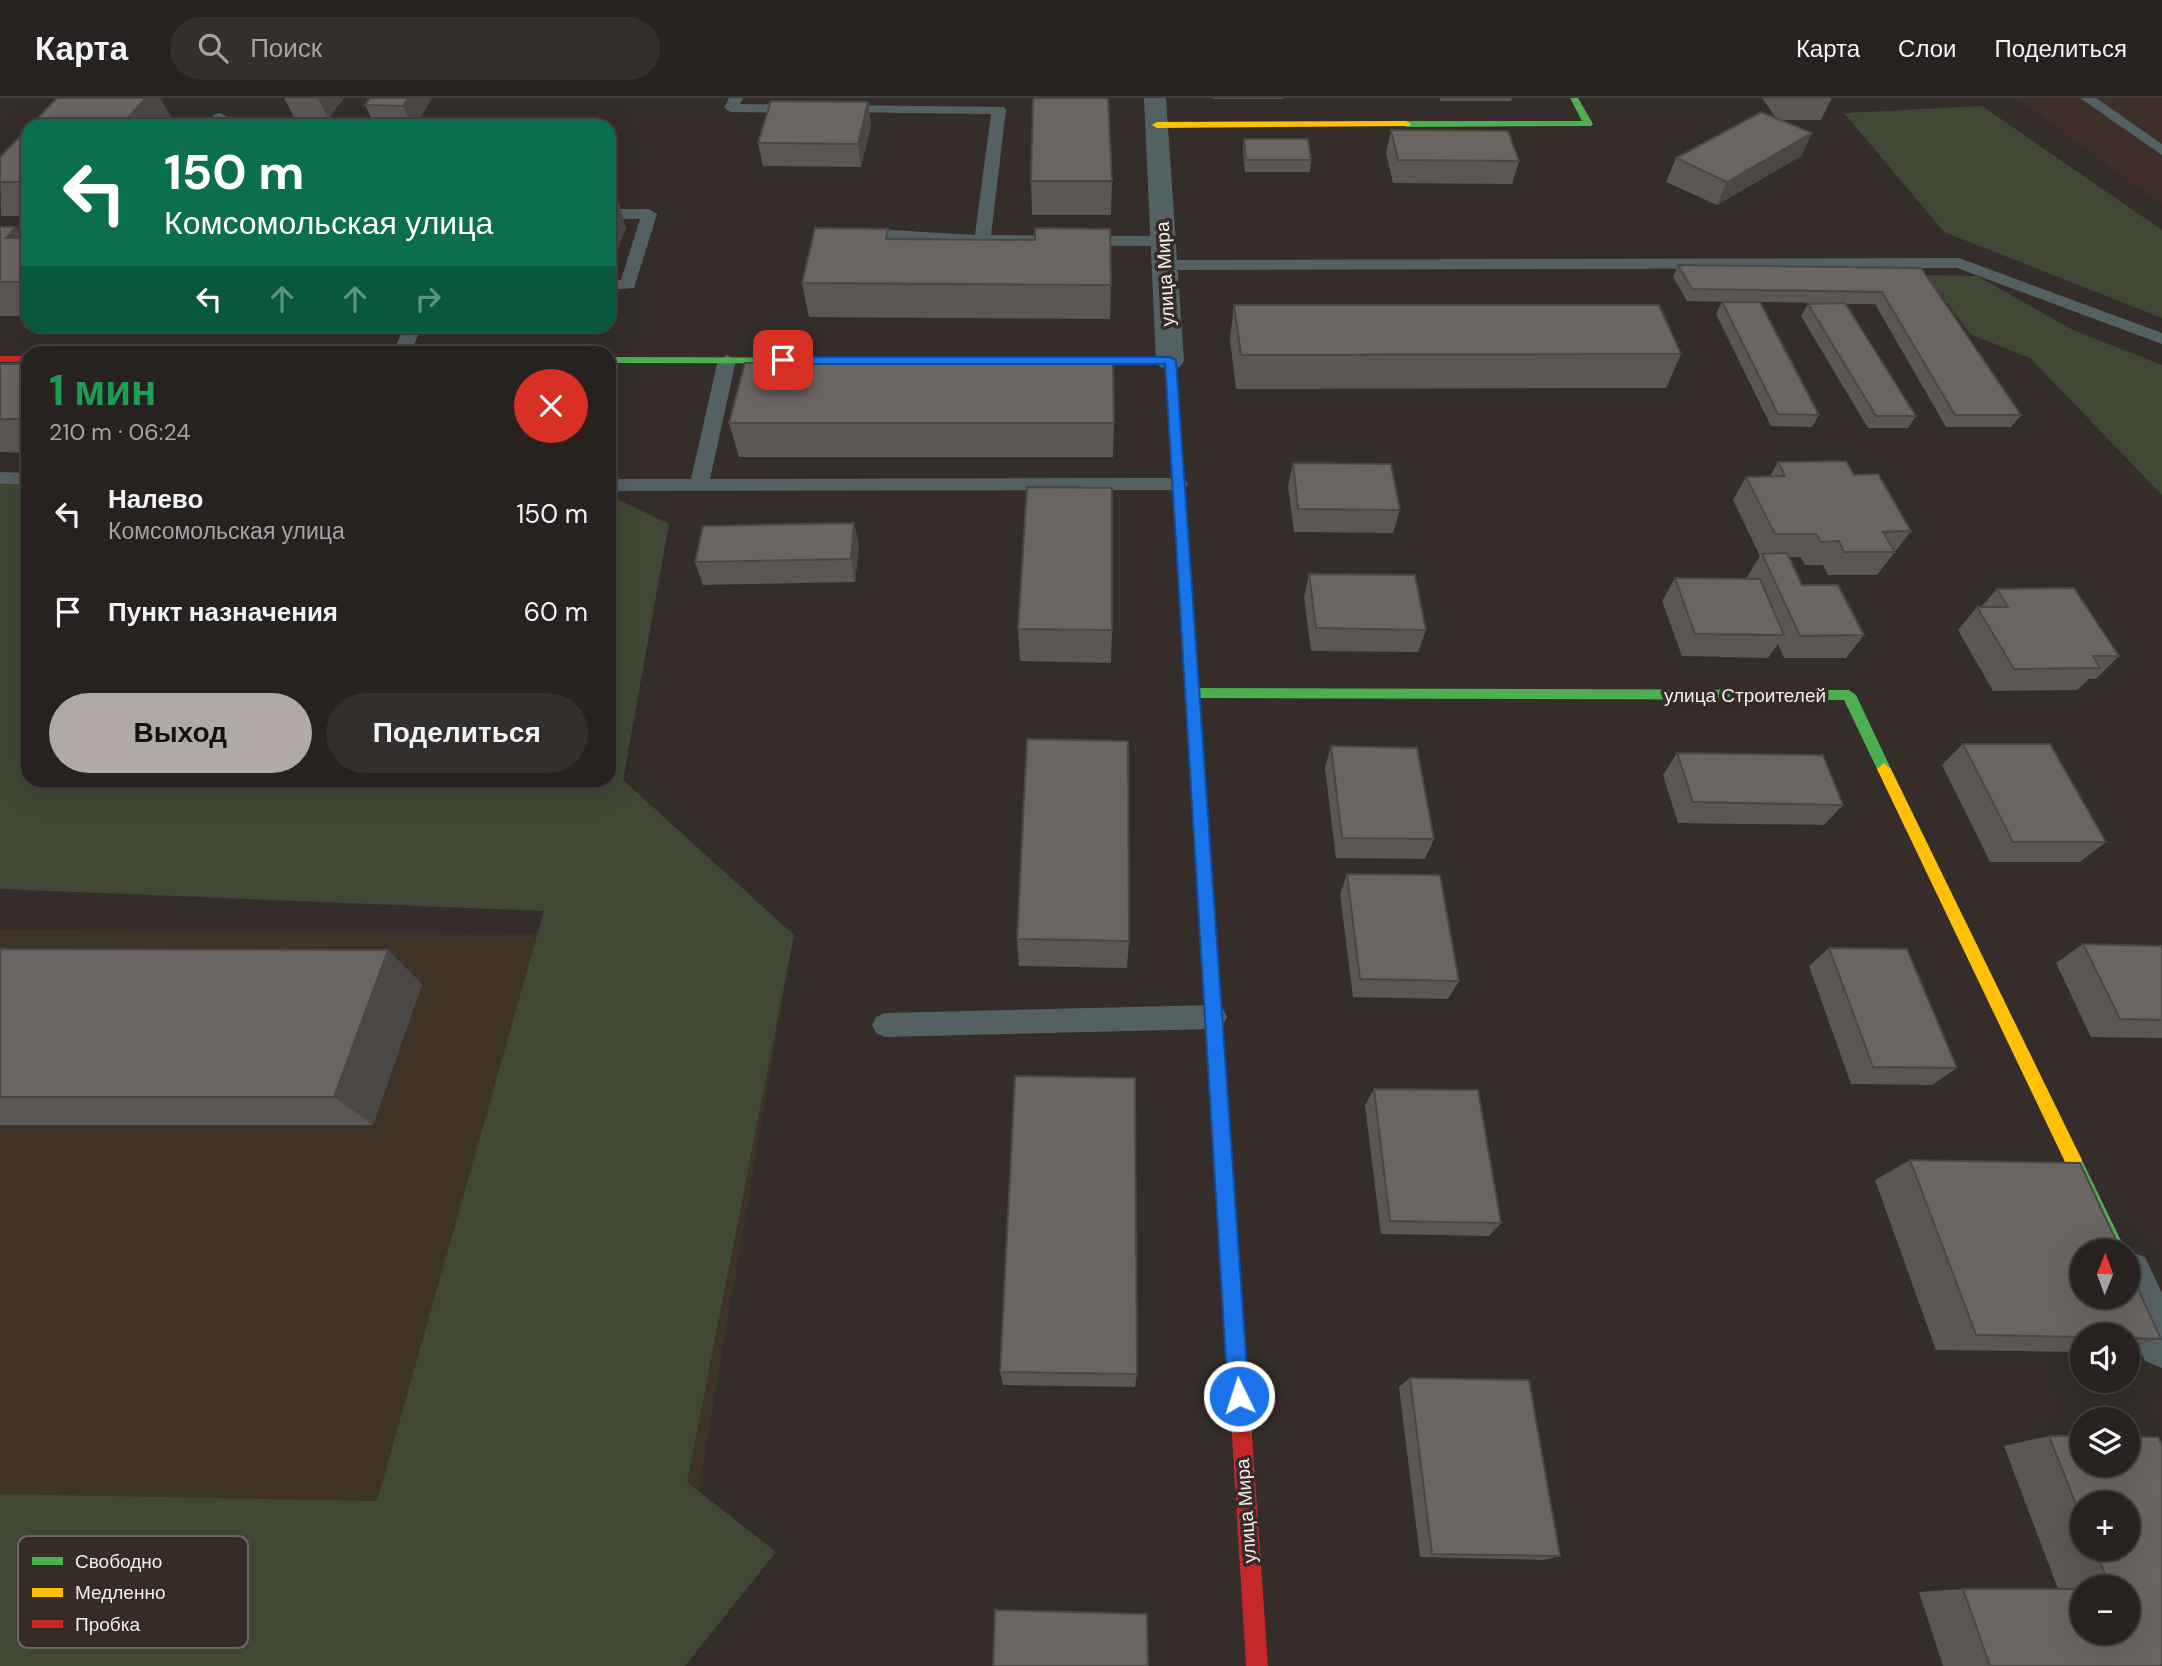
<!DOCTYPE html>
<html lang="ru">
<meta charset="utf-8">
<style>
:root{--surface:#272220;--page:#332f2d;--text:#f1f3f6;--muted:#a4a4a5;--line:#433f3e;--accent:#b1a9a6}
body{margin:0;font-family:"DM Sans",sans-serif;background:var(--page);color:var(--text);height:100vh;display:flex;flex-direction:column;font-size:26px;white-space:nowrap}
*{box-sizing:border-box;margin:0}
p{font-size:23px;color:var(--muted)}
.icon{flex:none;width:38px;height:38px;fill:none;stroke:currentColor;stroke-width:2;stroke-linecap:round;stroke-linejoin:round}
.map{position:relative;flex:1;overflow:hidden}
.details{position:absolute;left:21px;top:248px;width:595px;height:441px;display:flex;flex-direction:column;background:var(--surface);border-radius:21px;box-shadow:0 7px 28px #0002,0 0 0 2px var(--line)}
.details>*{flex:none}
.banner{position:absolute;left:21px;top:21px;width:595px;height:214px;border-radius:21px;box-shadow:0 7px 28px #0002,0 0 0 2px var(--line);background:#0b6e4f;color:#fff;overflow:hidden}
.needle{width:46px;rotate:1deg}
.fabs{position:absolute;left:2070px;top:1141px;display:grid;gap:14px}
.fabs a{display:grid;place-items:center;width:70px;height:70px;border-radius:50%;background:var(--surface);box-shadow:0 7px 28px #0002,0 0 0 2px var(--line);font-size:35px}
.pin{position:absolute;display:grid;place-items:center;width:60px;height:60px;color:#fff;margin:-30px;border-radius:14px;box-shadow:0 4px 10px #0006}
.me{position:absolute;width:77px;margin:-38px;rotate:356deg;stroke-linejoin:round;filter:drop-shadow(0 0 5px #0008)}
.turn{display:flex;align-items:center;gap:24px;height:147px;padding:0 28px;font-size:32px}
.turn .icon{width:91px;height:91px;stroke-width:2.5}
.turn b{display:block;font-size:49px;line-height:60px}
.lanes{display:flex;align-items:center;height:66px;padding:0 28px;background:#0003;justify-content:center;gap:35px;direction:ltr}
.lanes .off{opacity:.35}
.round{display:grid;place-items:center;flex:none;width:74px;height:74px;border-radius:37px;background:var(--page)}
.summary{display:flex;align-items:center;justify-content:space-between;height:119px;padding:0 28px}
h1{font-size:42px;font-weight:700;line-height:52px;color:#1e9e55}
.primary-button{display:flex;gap:14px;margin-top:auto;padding:14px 28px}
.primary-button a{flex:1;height:80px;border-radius:42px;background:var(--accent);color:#111;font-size:28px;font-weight:700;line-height:80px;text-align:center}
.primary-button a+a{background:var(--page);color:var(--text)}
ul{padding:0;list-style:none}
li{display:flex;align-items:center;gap:21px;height:98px;padding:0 28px}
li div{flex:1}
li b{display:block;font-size:26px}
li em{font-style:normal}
header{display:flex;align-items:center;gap:42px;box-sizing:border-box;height:98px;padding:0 35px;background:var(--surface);border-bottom:2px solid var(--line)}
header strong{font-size:33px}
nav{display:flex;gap:38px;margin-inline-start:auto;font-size:24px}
.search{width:490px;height:63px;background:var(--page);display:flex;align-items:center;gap:18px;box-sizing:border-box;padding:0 24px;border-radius:38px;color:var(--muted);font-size:26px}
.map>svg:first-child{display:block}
.built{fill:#3f2f28}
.education{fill:#3e3326}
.green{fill:#404734}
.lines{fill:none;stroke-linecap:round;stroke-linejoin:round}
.lane{fill:#546163;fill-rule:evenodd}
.street{fill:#546163;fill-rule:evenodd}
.fast{fill:#4caf50;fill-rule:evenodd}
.slow{fill:#ffc107;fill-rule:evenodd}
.jam{fill:#c62828;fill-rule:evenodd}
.wall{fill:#5b5754;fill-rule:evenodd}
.shaded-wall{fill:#4a4745}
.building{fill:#6a6562;stroke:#4a4745;stroke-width:2}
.route{fill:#1a73e8;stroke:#114b97;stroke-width:2}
.labels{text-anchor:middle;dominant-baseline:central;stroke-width:7;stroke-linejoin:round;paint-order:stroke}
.street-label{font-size:19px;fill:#f4ece9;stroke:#372b27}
.key{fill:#372b27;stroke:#706561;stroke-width:2}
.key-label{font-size:19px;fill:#f4ece9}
</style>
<header>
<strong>Карта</strong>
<div class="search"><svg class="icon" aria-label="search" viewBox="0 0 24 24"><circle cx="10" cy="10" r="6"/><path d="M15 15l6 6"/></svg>Поиск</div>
<nav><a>Карта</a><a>Слои</a><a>Поделиться</a></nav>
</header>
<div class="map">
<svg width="2162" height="1568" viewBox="0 0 2162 1568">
<rect width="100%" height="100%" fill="#342d2a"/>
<path class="built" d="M2017 0H2162V107Z"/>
<path class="education" d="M0 832 794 837 670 1558 0 1553Z"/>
<path class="green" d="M1982 8 2162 132V220L1944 134 1844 15Z
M1926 177 1977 178 2073 232 2162 267V397L2030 260 1970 236Z
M0 387H28V682H609V397L669 426 623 682 794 837 687 1384 776 1454 685 1568H0V1396L377 1403 544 813 0 791Z"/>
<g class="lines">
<path class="lane" d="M729 0H743L740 6 800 7 807 11 800 15 731 14 724 10Z
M2080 0H2096L2162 46V57Z
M836 7 1004 9 1006 12 991 137 1164 138 1172 143 1164 148 982 147 850 138 848 135 850 132 856 130 975 137 991 16 831 14 829 11Z
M220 15 227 19 220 28H206L215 16Z
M609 111H649L657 116 634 190 609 192V182H621L640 121H609Z
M0 133 28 134V144L0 143Z
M1959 160 2162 235V246L1957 170 1165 172 1157 167 1165 162Z
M404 228H422L410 256H393Z
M727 257 736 262 710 381 1178 380 1185 382 1188 386 1185 390 1178 392 609 393V381H691L718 262Z
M0 374 28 375V387L0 386Z
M1214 907 1223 911 1227 919 1223 927 1214 931 885 939 876 935 872 927 876 919 885 915Z"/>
<path class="street" d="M1144 0H1166L1184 263 1180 269 1170 271 1160 269 1156 263Z
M2126 1153H2128L2145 1159 2162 1195V1270L2145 1263 2114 1199H2128Z"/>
<path class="fast" d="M1570 0H1578L1593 26 1591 28 1406 29 1401 26 1406 23H1582Z
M609 259 1174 261 1197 568 1190 573 1183 568 1165 266 609 265Z
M1192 590 1849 592 1856 597 1891 671 1889 675H1879L1844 602 1192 600 1185 595Z
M1206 801 1212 803 1214 808 1252 1337 1249 1344 1242 1347 1235 1344 1232 1337 1198 808 1200 803Z
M2073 1053 2079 1056 2126 1153H2107L2064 1062 2067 1056Z"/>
<path class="slow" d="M1406 23 1411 26 1409 28 1157 30 1152 27 1157 24Z
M1884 665 1891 671 2079 1056 2082 1062 2079 1068 2073 1071 2067 1068 1877 671Z"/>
<path class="jam" d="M0 258H28V264H0Z
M1190 563 1197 568 1214 808 1212 813 1206 815 1200 813 1198 808 1183 568Z
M1242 1327 1249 1330 1252 1337 1268 1568H1246L1232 1337 1235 1330Z"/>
</g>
<path class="wall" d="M57 0 174 23 170 28H30Z
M284 0H344L328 21H295Z
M432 0 415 28H375L365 7Z
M1213 0H1283V1H1213Z
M1440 0H1512L1511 3H1440Z
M1762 0H1832L1821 22H1782L1812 35 1801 58 1717 107 1666 84 1676 60 1776 20Z
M868 4 871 27 861 69 763 68 758 45Z
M28 30V118H1L0 59Z
M1391 32 1519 63 1512 86 1393 85 1386 55Z
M1244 41 1311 62 1310 74H1245L1243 52Z
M1031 83H1112L1111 117H1032Z
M0 129 24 140H28V218H0Z
M888 131 889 141 1111 187 1110 221 809 219 802 185Z
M1678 167 1921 170 2021 317 2011 329H1946L1875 206H1845L1916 318 1908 330H1868L1801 218 1808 206 1823 205 1760 204 1819 317 1812 329 1771 328 1716 216 1722 204H1742L1687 203 1673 179Z
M1234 207 1681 256 1666 290 1236 291 1230 241Z
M0 266H28V355L0 354Z
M729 325H1114L1113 359H739Z
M1778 364 1854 377 1911 433 1877 477H1828L1823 467H1805L1801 459H1789L1802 487 1864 537 1846 560H1784L1778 546 1768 560 1682 558 1662 503 1675 480 1748 481 1747 479 1760 458 1733 402 1746 379 1770 378Z
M1293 365 1400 412 1393 435 1294 434 1288 388Z
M854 425 859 448 855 484 703 487 695 464Z
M1309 476 1426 532 1418 554 1311 553 1304 499Z
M1997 491 2119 558 2096 581H2089L2077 592 1993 593 1958 532 1977 509H1981Z
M1018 531 1112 532 1111 565 1020 563Z
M1963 646 2106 744 2080 764H1990L1942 667Z
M1331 648 1434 741 1425 761 1336 760 1325 670Z
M1677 655 1843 707 1824 727 1678 725 1663 677Z
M1347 776 1459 883 1448 901 1353 899 1340 796Z
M1017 841 1129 843 1127 870 1019 868Z
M2083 846 2162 848V940L2091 939 2056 865Z
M1829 850 1957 970 1932 987 1851 986 1809 868Z
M0 851 422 886 373 1027H0Z
M1374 991 1501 1125 1489 1138 1381 1136 1365 1007Z
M1910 1062 2161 1241 2128 1250V1237H2082V1254L1936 1252 1875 1082Z
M1000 1274 1137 1276 1135 1289 1003 1287Z
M1410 1280 1560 1458 1544 1462 1420 1459 1399 1289Z
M2049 1338H2082V1367H2128V1339H2158L2162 1347V1568H1943L1919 1494 1963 1491H2058L2004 1348ZM2082 1405H2128V1451H2082ZM2082 1489H2128V1535H2082Z"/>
<path class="shaded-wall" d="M146 0H160L174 23 170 28H130L126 22Z
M318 0H344L328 21Z
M408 0H432L415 28H412L403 8Z
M868 4 871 27 861 69 858 46Z
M110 22 114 28H104Z
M1812 35 1801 58 1717 107 1727 84Z
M619 106 626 130 609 172V129Z
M16 129 28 146 6 140Z
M854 425 859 448 855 484 851 461Z
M388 852 422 886 373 1027 334 999Z"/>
<path class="building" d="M57 0H146L126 22H110L104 28H30Z
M370 0H408L403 8 365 7Z
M1033 0H1108L1112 83H1031Z
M771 3 868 4 858 46 758 45Z
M1761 14 1812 35 1727 84 1676 60Z
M28 30V84H0V59Z
M1391 32 1508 33 1519 63 1398 62Z
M1244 41H1308L1311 62H1246Z
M609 106H619L609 129Z
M0 129H16L6 140H28V184H0Z
M815 130 888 131 886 141 1035 142V130L1110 131 1111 187 802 185Z
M1678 167 1921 170 2021 317H1955L1882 194 1692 191Z
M1722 204H1760L1819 317 1778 316Z
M1845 205 1916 318H1876L1808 206Z
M1234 207H1659L1681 256 1241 257Z
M745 265H1113L1114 325H729Z
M0 266H28V321H0Z
M1846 363 1854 377 1878 376 1911 433 1883 434 1895 454H1844L1839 443 1821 444 1816 436H1775L1746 379 1785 378 1778 364Z
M1293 365 1391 366 1400 412 1298 411Z
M1027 389 1112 390V532L1018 531Z
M854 425 851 461 695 464 703 428Z
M1787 455 1802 487H1838L1864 537 1800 538 1762 456Z
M1309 476 1415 477 1426 532 1316 530Z
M1675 480 1760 481 1784 537 1695 536Z
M2074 490 2119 558H2093L2100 570 2014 571 1977 509H2008L1997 491Z
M1027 641 1128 643 1129 843 1017 841Z
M1963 646H2050L2106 744H2013Z
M1331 648 1417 650 1434 741 1342 740Z
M1677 655 1823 657 1843 707 1693 704Z
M1347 776 1440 777 1459 883 1360 881Z
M2083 846 2162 848V922L2120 921Z
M1829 850 1907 851 1957 970 1873 969Z
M0 851 388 852 334 999H0Z
M1015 978 1135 980 1137 1276 1000 1274Z
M1374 991 1478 992 1501 1125 1390 1123Z
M1910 1062 2080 1065 2121 1153H2082V1199H2128V1169L2161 1241 2128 1240V1237H2082V1239L1976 1237Z
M1410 1280 1529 1282 1560 1458 1432 1456Z
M2049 1338H2082V1367H2128V1339H2158L2162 1347V1568H1990L1963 1491H2082V1535H2128V1489H2110L2095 1451H2128V1405H2082V1421Z
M995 1512 1147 1516 1148 1568H993Z"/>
<path class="route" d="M1170 259 1176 262 1249 1298 1246 1305 1239 1308 1231 1305 1228 1298 1165 266H783L777 262 783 259Z"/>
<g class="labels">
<g class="street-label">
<text transform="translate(1165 176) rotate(-93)">улица Мира</text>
<text x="1745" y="597">улица Строителей</text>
<text transform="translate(1246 1413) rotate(-94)">улица Мира</text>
</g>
</g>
<rect x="18" y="1438" width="230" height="112" rx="10" class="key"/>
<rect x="32" y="1459" width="31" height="8" fill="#4caf50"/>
<rect x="32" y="1490" width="31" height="9" fill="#ffc107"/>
<rect x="32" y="1522" width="31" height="8" fill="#c62828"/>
<g class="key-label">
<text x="75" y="1470">Свободно</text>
<text x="75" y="1501">Медленно</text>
<text x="75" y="1533">Пробка</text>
</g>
</svg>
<div class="fabs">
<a><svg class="needle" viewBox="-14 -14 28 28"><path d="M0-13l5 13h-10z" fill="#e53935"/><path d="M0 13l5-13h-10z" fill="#a4a4a5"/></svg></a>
<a><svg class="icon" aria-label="sound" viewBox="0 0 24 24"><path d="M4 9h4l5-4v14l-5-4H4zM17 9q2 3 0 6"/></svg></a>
<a><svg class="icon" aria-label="layers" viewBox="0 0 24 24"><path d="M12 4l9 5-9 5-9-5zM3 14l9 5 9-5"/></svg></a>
<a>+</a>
<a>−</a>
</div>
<div class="pin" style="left:783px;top:262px;background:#d93025"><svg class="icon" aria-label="arrive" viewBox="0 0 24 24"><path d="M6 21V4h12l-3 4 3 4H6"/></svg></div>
<svg class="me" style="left:1239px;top:1298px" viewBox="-20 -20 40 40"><circle r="17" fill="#1a73e8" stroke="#fff" stroke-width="3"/><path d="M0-11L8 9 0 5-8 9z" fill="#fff"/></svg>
<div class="banner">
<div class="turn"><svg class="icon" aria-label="left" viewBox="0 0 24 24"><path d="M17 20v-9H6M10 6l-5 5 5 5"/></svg><div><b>150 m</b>Комсомольская улица</div></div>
<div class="lanes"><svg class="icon" aria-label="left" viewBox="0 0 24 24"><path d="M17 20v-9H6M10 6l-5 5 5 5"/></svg><svg class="icon off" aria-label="ahead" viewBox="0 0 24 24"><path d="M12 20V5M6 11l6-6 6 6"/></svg><svg class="icon off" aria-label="ahead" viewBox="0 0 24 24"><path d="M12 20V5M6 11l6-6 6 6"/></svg><svg class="icon off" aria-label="right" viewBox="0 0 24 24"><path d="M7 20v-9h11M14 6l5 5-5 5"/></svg></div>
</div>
<section class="details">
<div class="summary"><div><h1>1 мин</h1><p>210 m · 06:24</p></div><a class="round" style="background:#d93025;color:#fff"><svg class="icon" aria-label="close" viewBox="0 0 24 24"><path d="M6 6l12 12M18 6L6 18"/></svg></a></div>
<ul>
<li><svg class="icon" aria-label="left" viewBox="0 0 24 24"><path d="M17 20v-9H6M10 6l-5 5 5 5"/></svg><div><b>Налево</b><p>Комсомольская улица</p></div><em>150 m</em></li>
<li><svg class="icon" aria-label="arrive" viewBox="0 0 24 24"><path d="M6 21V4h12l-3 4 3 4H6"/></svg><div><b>Пункт назначения</b></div><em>60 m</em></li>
</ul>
<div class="primary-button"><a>Выход</a><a>Поделиться</a></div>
</section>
</div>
